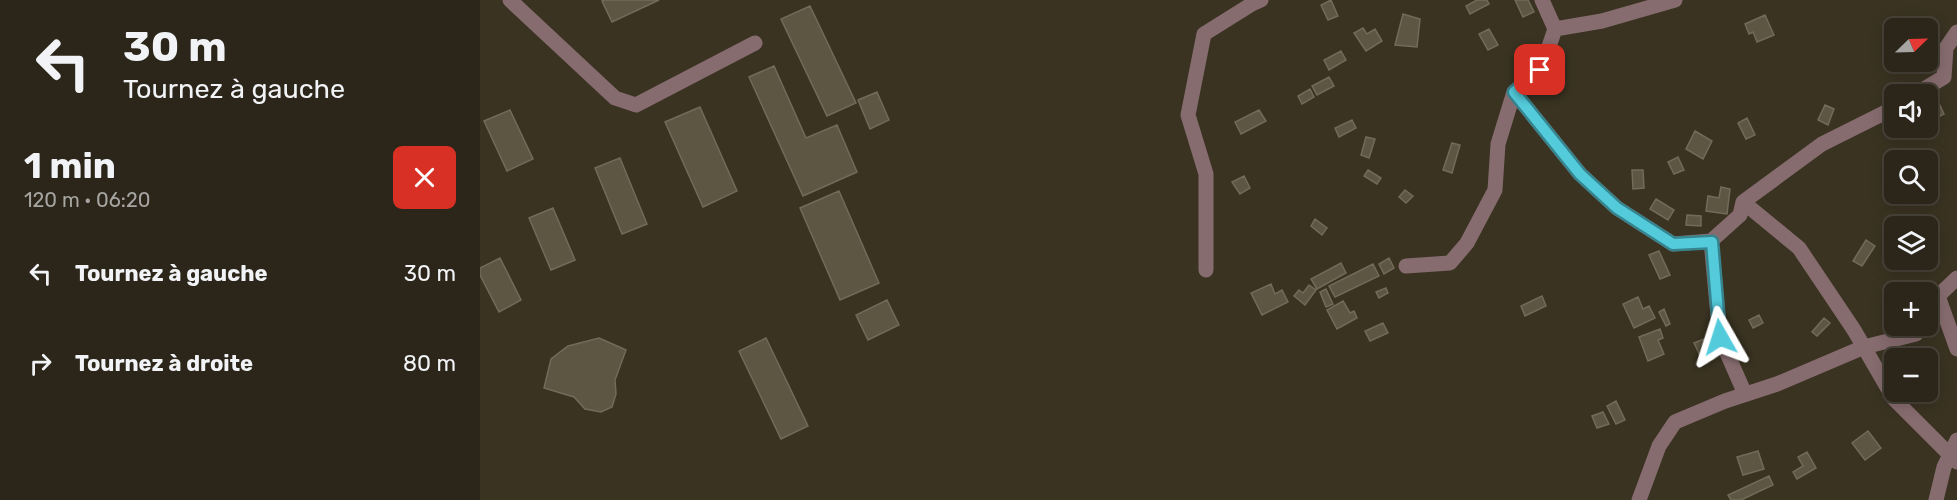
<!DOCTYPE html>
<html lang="fr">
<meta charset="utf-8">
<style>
:root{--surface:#2c261a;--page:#342e23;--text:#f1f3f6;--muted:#a6a5a2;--line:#484339}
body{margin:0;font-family:Rubik,sans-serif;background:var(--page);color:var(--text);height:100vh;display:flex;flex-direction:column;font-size:22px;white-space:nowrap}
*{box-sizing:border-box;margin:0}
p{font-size:20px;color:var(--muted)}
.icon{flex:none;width:33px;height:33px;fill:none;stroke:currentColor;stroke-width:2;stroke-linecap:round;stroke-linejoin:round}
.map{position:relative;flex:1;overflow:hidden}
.side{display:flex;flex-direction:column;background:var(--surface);width:480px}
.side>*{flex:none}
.hud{background:#2c261a;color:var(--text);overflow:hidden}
.needle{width:39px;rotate:67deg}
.fabs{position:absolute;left:1404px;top:18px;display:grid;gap:12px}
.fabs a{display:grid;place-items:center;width:54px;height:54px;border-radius:9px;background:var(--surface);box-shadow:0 3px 15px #0003,0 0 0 2px var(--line);font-size:30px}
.pin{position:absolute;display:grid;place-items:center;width:51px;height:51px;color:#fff;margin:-26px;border-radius:12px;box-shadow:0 3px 9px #0006}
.me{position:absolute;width:66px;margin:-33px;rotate:354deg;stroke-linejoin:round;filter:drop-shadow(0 0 4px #0008)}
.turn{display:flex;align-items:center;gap:21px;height:126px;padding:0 24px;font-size:27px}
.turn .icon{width:78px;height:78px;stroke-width:2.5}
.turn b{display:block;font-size:42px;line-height:51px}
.round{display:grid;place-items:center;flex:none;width:63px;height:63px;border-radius:9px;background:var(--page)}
.head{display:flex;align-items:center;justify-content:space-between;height:102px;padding:0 24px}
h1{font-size:36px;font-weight:700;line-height:45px}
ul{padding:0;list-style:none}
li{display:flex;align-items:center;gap:18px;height:90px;padding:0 24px}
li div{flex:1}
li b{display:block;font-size:22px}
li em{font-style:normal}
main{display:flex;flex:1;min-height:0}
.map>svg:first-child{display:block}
.building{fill:#5d5643;stroke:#726b58;stroke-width:1.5}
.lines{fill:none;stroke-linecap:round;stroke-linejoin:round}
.minor{stroke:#876c6f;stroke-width:15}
.route-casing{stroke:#36848e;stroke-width:15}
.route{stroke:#53cbdb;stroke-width:10}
</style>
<main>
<section class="side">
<div class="hud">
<div class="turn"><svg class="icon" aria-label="left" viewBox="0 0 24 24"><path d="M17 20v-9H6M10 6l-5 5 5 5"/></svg><div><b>30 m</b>Tournez à gauche</div></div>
</div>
<div class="head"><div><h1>1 min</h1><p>120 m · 06:20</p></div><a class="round" style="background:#d93025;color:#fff"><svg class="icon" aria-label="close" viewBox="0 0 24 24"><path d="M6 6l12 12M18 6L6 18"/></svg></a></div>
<ul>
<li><svg class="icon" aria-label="left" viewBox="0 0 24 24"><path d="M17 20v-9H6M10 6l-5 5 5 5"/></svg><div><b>Tournez à gauche</b></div><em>30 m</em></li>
<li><svg class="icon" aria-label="right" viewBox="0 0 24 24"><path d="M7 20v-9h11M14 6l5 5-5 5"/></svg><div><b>Tournez à droite</b></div><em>80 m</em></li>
</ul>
</section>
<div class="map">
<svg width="1477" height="500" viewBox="0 0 1477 500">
<rect width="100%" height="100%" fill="#3a3322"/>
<path class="building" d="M124 0H179L132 22 122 1Z
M851 0 858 16 848 20 841 5Z
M997 0H1007L1009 4 990 14 986 6Z
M1035 0H1048L1054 12 1043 17Z
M330 6 376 103 347 116 301 19Z
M923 14 940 19 937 47 915 45Z
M1285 15 1294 35 1277 42 1273 32 1269 34 1265 24Z
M1415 26 1416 28 1414 49 1406 30Z
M883 28 887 34 895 29 902 41 886 51 874 33Z
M1009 29 1018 45 1008 50 999 34Z
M861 51 866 60 849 70 844 60Z
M294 66 326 138 357 125 377 172 323 196 269 77Z
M849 77 854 86 837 95 832 86Z
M830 89 834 97 822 104 818 96Z
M397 92 409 120 390 129 378 100Z
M1457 99 1464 114 1453 120 1448 109V104Z
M1345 105 1354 109 1348 125 1338 120Z
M220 107 257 191 223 207 185 122Z
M30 110 53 159 27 171 4 121Z
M779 110 786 121 761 134 755 122Z
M1267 118 1275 135 1266 139 1258 123Z
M872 120 876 128 859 137 855 128Z
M1215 131 1232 141 1223 159 1206 149Z
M886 137 895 139 889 158 881 155Z
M972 143 980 145 972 173 963 170Z
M1198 157 1204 170 1194 174 1188 162Z
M140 158 167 224 142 234 115 168Z
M888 170 901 178 897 184 884 176Z
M1152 170H1163L1164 188 1153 189Z
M764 176 770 188 760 194 752 182Z
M1241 187 1250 189 1247 214 1226 211 1228 196 1239 198Z
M925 190 933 196 926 203 919 197Z
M359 191 399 283 360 300 320 208Z
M1176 199 1194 210 1188 220 1170 209Z
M73 208 95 260 71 270 49 218Z
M1207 215 1221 216V226L1206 225Z
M835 219 847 228 842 235 831 226Z
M1386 240 1395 246 1382 266 1373 261Z
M1179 251 1190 275 1180 279 1169 255Z
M20 258 41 300 19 312 0 275V268Z
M909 258 914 268 904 274 899 264Z
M861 263 866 273 837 289 831 279Z
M893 264 899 276 855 297 849 286Z
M791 284 795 294 802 290 808 302 782 315 771 293Z
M829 285 836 290 825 305 814 296 819 290 823 293Z
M906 288 908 293 899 298 896 292Z
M846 289 853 304 846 307 840 292Z
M1062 296 1066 306 1045 316 1041 306Z
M1158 297 1163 309 1169 306 1175 318 1154 328 1143 304Z
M407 300 419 325 388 340 376 315Z
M863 301 870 313 874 311 877 318 857 329 847 310Z
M1184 309 1190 324 1186 326 1179 312Z
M1279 315 1283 323 1273 328 1269 320Z
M1344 318 1350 323 1337 336 1332 332Z
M903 323 908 333 890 341 885 331Z
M1180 329 1183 338 1178 340 1184 354 1168 361 1159 337Z
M119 338 146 350 135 380 136 394 132 407 121 412 105 409 94 397 64 388 71 359 88 346Z
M286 338 328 426 301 439 259 351Z
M1224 339 1234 359 1224 364 1214 343Z
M1136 401 1145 420 1136 424 1127 406Z
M1123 412 1129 424 1117 428 1112 416Z
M1388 431 1401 448 1385 460 1372 443Z
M1278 451 1284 469 1263 475 1257 457Z
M1327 452 1336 468 1317 479 1313 472 1323 466 1318 457Z
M1289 476 1293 485 1261 500H1251L1248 495Z"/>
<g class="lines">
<path class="minor" d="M30 0 135 98 156 105 275 43
M1062 0 1075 29
M1034 92 1100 174 1137 208 1193 244 1231 241 1260 215 1263 202 1342 144 1414 108
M1436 94 1464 77 1466 48 1477 32
M1263 202 1319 248 1374 330 1414 399 1477 462
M1231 241 1240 337 1265 394
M926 266 970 263 987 243 1015 190 1018 144 1034 92 1061 70 1075 29 1122 21 1195 0
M726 270V174L708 115 724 34 772 4 781 0
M1477 278 1458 296 1477 349
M1448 314 1458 296
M1159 500 1179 446 1195 422 1245 401 1297 384 1384 347 1436 334 1441 326
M1456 500 1464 467 1477 440"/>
</g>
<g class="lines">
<defs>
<path id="route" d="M1060 70 1034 92 1100 174 1137 208 1193 244 1232 242 1240 337"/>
</defs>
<use href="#route" class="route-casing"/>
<use href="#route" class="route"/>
</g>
</svg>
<div class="fabs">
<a><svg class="needle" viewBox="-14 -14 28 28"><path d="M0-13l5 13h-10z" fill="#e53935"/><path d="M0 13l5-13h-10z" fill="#a6a5a2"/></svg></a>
<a><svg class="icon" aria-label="sound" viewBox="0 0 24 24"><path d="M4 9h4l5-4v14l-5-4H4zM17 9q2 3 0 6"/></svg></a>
<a><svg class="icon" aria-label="search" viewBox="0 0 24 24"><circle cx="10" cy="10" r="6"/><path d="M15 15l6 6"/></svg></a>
<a><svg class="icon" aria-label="layers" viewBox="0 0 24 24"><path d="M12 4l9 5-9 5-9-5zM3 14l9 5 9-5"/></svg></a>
<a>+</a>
<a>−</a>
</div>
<div class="pin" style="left:1060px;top:70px;background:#d93025"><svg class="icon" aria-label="arrive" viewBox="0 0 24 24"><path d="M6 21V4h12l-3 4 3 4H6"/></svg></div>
<svg class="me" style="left:1240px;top:337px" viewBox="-20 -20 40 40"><path d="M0-17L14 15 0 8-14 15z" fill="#53cbdb" stroke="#fff" stroke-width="4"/></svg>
</div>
</main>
